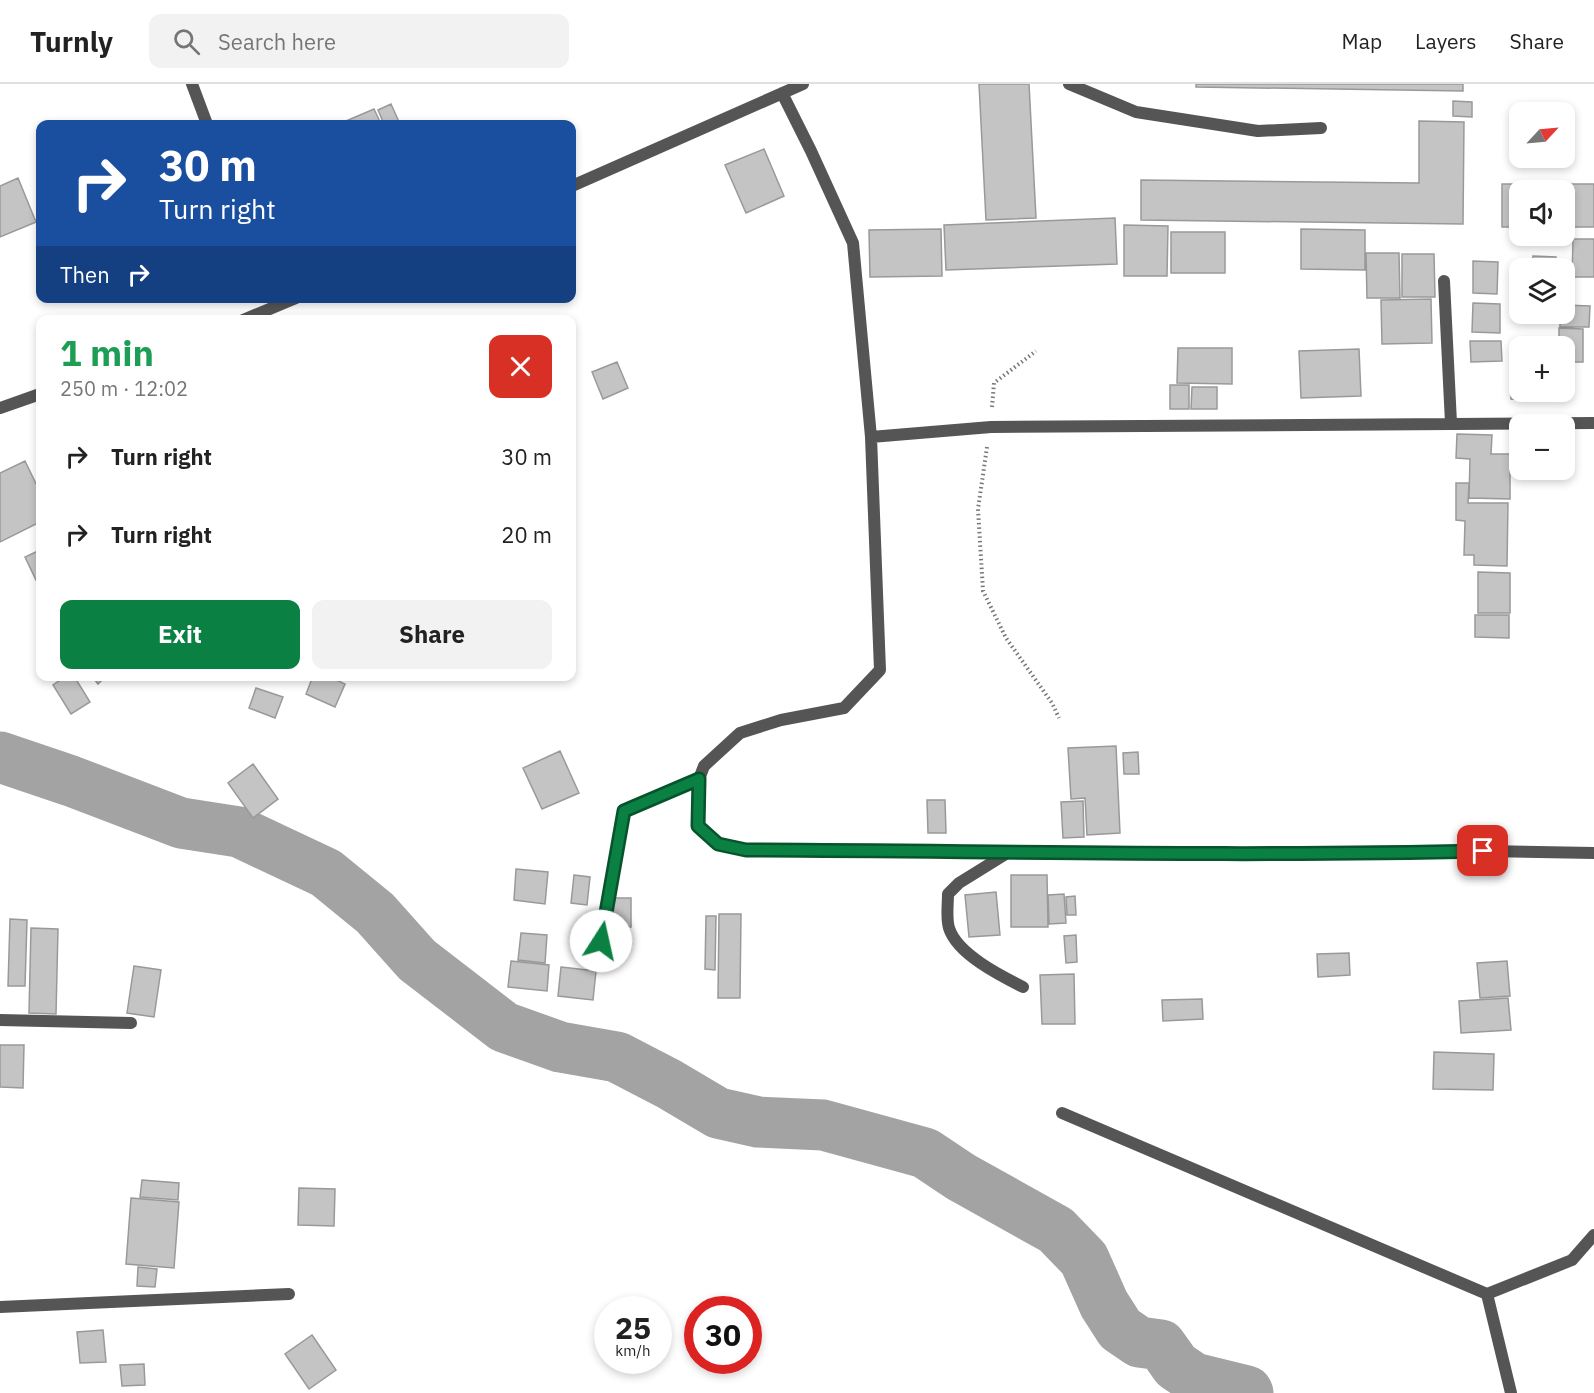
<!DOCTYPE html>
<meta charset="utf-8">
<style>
:root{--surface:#fff;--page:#f2f2f2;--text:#222;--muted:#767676;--line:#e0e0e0;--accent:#0b8043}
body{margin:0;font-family:"IBM Plex Sans",sans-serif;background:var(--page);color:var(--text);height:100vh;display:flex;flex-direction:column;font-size:22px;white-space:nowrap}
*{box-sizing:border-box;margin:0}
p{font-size:20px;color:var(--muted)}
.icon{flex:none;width:33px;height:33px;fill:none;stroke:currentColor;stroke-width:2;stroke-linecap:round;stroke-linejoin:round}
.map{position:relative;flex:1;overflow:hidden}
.side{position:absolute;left:36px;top:231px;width:540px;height:366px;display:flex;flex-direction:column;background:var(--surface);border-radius:12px;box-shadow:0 3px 9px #0003}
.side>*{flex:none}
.banner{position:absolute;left:36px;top:36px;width:540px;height:183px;border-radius:12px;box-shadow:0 3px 9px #0003;background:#1a4fa0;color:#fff;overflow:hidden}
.needle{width:39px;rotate:64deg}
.fabs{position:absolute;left:1509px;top:18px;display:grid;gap:12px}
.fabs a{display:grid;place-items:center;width:66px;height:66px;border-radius:12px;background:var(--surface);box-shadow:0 3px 9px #0003;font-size:30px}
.speed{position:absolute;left:594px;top:1212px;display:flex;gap:12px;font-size:30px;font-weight:700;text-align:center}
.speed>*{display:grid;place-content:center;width:78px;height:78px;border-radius:50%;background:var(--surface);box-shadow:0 3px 9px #0003;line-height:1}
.speed small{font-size:15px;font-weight:400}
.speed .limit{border:9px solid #d22;background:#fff;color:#111}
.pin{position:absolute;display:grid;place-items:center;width:51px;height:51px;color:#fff;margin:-26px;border-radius:12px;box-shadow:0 3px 9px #0006}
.me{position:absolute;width:66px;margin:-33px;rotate:10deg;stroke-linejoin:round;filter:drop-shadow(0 0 4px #0008)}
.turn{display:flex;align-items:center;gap:21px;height:126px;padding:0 24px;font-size:27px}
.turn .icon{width:78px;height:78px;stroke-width:2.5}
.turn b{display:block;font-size:42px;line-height:51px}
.then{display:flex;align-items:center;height:57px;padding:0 24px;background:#0003;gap:12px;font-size:22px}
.round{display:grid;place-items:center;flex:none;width:63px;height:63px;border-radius:12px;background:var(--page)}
.head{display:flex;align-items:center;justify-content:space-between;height:102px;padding:0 24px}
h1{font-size:36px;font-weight:700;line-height:45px;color:#1e9e55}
.button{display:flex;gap:12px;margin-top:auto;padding:12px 24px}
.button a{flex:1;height:69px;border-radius:12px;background:var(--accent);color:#fff;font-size:24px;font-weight:700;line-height:69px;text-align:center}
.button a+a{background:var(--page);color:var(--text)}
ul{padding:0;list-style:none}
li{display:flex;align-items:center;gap:18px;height:78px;padding:0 24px}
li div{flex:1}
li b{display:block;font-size:22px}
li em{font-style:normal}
header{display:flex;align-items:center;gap:36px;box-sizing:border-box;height:84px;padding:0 30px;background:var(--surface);border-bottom:2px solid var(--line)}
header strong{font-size:28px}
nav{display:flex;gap:33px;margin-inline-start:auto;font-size:21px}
.search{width:420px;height:54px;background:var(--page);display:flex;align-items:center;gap:15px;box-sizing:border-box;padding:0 21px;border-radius:12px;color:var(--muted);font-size:22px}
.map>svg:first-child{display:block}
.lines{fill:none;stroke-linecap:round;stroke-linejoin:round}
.river{stroke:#a3a3a3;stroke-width:51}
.building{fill:#c4c4c4;stroke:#999;stroke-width:1.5}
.path{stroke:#777;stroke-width:4;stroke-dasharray:1.5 3;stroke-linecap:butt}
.lane{stroke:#555;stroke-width:12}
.street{stroke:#555;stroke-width:12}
.route-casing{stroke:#07532c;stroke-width:15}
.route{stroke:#0b8043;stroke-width:10}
</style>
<header>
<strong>Turnly</strong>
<div class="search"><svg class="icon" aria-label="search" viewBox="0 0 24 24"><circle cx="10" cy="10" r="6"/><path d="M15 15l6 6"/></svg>Search here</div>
<nav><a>Map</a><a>Layers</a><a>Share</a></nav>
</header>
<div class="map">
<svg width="1594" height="1309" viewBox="0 0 1594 1309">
<rect width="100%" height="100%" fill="#fff"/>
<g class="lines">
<path class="river" d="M0 673 71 697 181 739 239 748 326 789 375 829 417 876 504 943 560 963 617 973 669 1000 718 1029 758 1038 823 1041 925 1069 961 1093 1056 1146 1084 1175 1104 1220 1120 1245 1139 1258 1161 1261 1176 1282 1194 1294 1247 1307 1248 1309"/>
</g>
<path class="building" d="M979 0H1029L1036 134 986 136Z
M1196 0H1463V7L1196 3Z
M1453 17 1472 18V33L1453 32Z
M391 20 400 40H384L378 26Z
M374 25 381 40H339Z
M1419 37 1464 38 1463 140 1141 136V96L1419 99Z
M764 65 784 112 746 129 725 81Z
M18 94 36 138 0 153V102Z
M1502 100H1594V143H1564V106H1520V143H1502Z
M1115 134 1117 180 946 186 944 141Z
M1124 141 1168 142 1167 192H1124Z
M941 145 942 192 870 193 869 146Z
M1301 145 1365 146V186L1301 185Z
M1171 148H1225V189H1171Z
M1573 155H1594V193H1572Z
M1366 169H1399L1400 214H1367Z
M1402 170H1434L1435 213H1402Z
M1533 172 1556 173V184H1532Z
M1473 177 1498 178 1497 210 1473 209Z
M1431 215 1432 259 1382 260 1381 216Z
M1473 219 1500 220V249L1472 248Z
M1564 221 1590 222 1589 243H1560V230H1564Z
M1559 244 1583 245V278H1564V262H1559Z
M1470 257H1501L1502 277 1471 278Z
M1178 264H1232V300L1177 299Z
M1359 265 1361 312 1301 314 1299 267Z
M617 278 628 304 603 315 592 288Z
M1519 283 1520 308H1544V316L1511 315V289L1518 290Z
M1170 301H1189V325H1170Z
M1192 303H1217V325H1191Z
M1457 350 1492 351 1491 370H1510V415L1469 414 1470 375 1456 374Z
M25 377 40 408V438L0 458V389Z
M1456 399H1469L1468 419H1508L1507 482 1474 481V471H1464L1465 437 1456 436Z
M40 466V493L36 496 25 473Z
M1478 488 1510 489V529H1478Z
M1475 531H1509V554L1475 553Z
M66 592H74L90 618 71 630 53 601Z
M92 592H106L98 600Z
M313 592H328L345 600 335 623 306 610Z
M256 604 283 613 275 634 249 624Z
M1116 662 1120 749 1087 751 1085 714 1071 715 1068 664Z
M560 667 579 709 542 725 523 684Z
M1138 668 1139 690H1124L1123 669Z
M253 680 278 715 253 734 228 699Z
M927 716H945L946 749H928Z
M1083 717 1084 753 1063 754 1061 718Z
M516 785 548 788 545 820 514 816Z
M574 791 590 793 587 821 571 819Z
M1011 791H1047L1048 843H1011Z
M996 808 1000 851 969 853 965 811Z
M1064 810 1066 839 1049 840 1048 811Z
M1075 812 1076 831H1067L1066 813Z
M612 814H631V843L612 842Z
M719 830H741L740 914H718Z
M706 832H716L715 886 705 885Z
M10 835 27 836 25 902H8Z
M31 844 58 845 56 930 29 929Z
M521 849 547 851 545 879 518 876Z
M1076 851 1077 878 1066 879 1064 852Z
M1349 869 1350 891 1318 893 1317 870Z
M511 877 549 881 547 907 508 903Z
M1507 877 1510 912 1480 914 1477 879Z
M134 882 161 886 154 933 127 929Z
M561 883 596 887 593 916 558 912Z
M1074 890 1075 940H1042L1040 891Z
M1508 914 1511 946 1461 949 1459 917Z
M1202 915 1203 935 1163 937 1162 916Z
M0 961H24L23 1004 0 1003Z
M1434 968 1494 970 1493 1006 1433 1005Z
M142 1096 179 1099 178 1116 140 1113Z
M299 1104 335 1105 334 1142 298 1141Z
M131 1114 179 1118 174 1184 126 1180Z
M138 1183 157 1185 155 1203 137 1202Z
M103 1246 106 1278 80 1279 77 1248Z
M312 1251 336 1286 309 1305 285 1270Z
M144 1280 145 1301 122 1302 120 1281Z"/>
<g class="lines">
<path class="path" d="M992 323 994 299 1036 267
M987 363 978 425 983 507 1006 554 1052 619 1059 634"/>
<path class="lane" d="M1069 0 1136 28 1258 47 1321 44
M1062 1029 1487 1210 1572 1176 1594 1151
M1487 1210 1511 1309"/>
<path class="street" d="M192 0 207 40
M782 9 811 67 853 159 871 353 880 586 844 624 781 636 740 649 704 682 699 695 698 742 718 760 746 766 1010 767 1096 770 1483 767 1594 769
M572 102 803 0
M1444 197 1451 339
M243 236 296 214
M0 324 40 310
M871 353 991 343 1594 339
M1009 768 959 799 948 810C948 821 946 834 949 844 957 870 1001 892 1023 903
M601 857 624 727 699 695
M0 936 131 939
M0 1223 289 1210"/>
</g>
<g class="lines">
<defs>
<path id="route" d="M601 857 624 727 699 695 698 742 718 760 746 766C992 767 1238 773 1483 767"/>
</defs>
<use href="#route" class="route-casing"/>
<use href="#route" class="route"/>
</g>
</svg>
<div class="fabs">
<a><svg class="needle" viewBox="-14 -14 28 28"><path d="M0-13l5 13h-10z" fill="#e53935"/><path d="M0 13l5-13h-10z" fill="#767676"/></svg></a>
<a><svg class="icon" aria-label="sound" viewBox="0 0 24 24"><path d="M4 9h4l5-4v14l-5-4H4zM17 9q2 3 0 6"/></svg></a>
<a><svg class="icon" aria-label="layers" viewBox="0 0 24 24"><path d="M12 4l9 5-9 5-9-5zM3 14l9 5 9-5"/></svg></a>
<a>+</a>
<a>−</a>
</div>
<div class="speed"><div>25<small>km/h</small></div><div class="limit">30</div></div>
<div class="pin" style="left:1483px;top:767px;background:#d93025"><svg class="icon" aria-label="arrive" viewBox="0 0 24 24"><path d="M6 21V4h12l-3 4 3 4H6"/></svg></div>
<svg class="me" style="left:601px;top:857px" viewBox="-20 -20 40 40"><circle r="19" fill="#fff"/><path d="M0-13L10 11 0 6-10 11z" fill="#0b8043"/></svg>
<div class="banner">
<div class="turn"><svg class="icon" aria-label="right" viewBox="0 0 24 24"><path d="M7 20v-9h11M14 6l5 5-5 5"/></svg><div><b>30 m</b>Turn right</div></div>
<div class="then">Then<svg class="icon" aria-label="right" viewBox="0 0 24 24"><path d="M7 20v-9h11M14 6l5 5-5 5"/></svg></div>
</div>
<section class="side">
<div class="head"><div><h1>1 min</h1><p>250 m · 12:02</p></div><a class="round" style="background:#d93025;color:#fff"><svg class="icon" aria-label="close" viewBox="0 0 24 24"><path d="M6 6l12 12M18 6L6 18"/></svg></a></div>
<ul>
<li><svg class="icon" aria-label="right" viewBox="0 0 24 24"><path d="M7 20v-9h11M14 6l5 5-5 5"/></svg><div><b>Turn right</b></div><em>30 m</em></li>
<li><svg class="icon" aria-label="right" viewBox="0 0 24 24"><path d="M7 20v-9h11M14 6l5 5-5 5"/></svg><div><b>Turn right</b></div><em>20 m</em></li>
</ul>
<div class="button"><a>Exit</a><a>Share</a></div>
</section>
</div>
